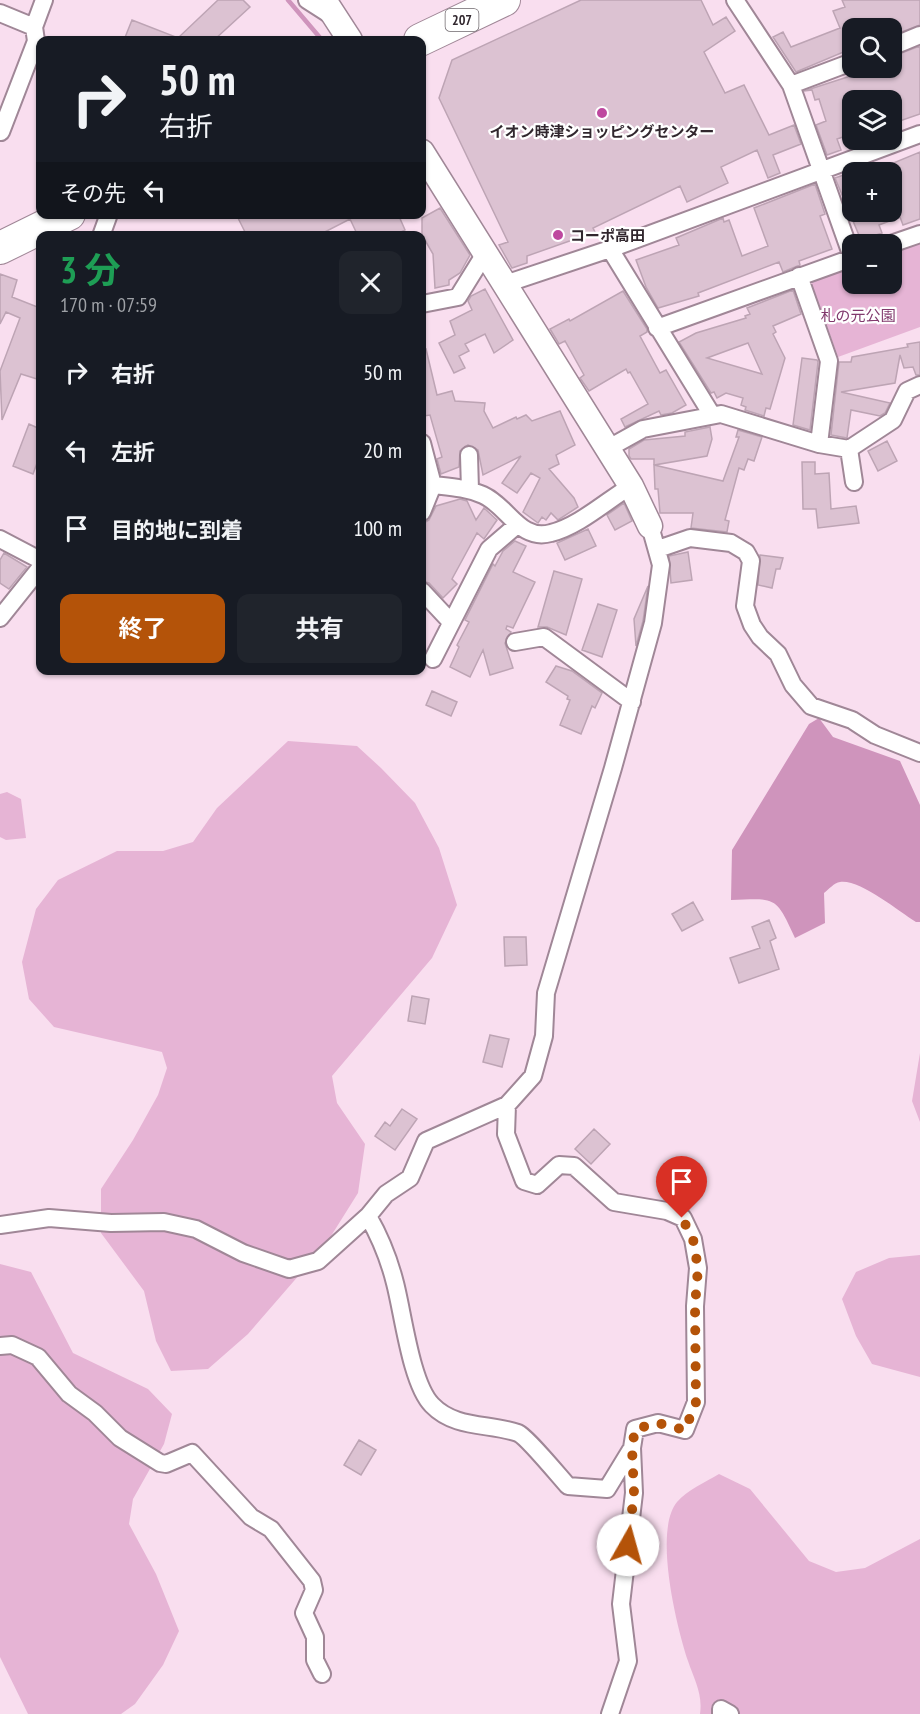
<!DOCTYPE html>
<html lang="ja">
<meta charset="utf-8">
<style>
:root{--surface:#171b24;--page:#20242c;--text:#f1f3f6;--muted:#9ea1a6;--accent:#b45309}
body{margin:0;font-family:"PT Sans Narrow","Noto Sans JP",sans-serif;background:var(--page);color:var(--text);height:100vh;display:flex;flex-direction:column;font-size:22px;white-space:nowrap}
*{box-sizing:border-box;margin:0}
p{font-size:20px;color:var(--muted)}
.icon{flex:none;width:33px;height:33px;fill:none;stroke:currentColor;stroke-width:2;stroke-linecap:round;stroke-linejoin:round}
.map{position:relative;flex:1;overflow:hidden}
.drawer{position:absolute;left:36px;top:231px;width:390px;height:444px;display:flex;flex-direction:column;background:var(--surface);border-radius:12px;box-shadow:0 2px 4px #0004}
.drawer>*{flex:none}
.hud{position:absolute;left:36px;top:36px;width:390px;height:183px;border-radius:12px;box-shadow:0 2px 4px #0004;background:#171b24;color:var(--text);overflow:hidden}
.buttons{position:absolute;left:842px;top:18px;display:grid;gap:12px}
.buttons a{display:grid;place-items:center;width:60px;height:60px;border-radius:12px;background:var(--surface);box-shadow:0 2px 4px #0004;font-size:30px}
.pin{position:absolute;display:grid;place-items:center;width:51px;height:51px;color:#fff;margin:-62px -26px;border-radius:50% 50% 50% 0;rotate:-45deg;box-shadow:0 0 6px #0007}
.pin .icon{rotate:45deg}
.me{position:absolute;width:66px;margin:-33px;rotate:7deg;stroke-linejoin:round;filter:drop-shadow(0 0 4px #0008)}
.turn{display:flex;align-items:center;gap:21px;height:126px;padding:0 24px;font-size:27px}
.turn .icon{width:78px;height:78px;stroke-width:2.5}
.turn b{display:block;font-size:42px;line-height:51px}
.then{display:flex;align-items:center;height:57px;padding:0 24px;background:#0003;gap:12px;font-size:22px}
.round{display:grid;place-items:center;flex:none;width:63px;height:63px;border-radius:12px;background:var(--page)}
.headline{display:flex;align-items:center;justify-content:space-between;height:102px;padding:0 24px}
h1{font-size:36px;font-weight:700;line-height:45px;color:#1e9e55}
.action{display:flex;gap:12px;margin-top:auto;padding:12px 24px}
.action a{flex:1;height:69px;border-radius:12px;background:var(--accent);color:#fff;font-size:24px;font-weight:700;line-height:69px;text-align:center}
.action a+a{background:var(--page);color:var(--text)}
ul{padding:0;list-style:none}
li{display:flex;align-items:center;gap:18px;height:78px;padding:0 24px}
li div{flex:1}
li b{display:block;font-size:22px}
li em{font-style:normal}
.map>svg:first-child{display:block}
.green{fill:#e6b4d5}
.water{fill:#cf94bc}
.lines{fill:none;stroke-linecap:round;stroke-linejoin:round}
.stream{stroke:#cf94bc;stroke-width:4.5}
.building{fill:#dcc2d2;stroke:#bda4b4;stroke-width:1.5;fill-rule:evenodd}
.street-casing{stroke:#a08797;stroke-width:20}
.secondary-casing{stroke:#a08797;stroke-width:27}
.highway-casing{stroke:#a08797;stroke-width:34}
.street{stroke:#fff;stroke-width:16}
.secondary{stroke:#fff;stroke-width:24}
.highway{stroke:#fff;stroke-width:32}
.route{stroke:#b45309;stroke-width:10;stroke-dasharray:0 18}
.poi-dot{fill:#be489f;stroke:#fff;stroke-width:2}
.labels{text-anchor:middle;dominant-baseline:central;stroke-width:4.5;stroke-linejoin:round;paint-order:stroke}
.shield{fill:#fff;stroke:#6f686d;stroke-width:1.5}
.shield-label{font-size:14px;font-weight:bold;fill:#31272e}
.poi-label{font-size:15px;font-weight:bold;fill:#31272e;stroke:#fff}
.park-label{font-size:15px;fill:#81396d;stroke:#fff}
</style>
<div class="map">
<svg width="920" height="1714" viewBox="0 0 920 1714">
<rect width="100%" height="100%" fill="#f9deef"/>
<path class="green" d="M920 243V327L838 357 811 282 852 267V284H891V253Z
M288 741 357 746 381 768 415 803 439 848 457 905 432 958 332 1076 337 1103 365 1144 358 1193 326 1244 248 1334 208 1369 171 1371 156 1341 144 1291 101 1233V1189L133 1140 158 1095 167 1068 162 1052 54 1027 29 999 22 962 36 909 58 880 117 851H163L193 842 217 808Z
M7 792 21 799 26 838 6 840 0 837V794Z
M920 1053V1122L912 1101Z
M920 1255V1377L872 1364 856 1336 842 1299 856 1272 889 1258Z
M0 1264 31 1272 73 1353 148 1389 172 1414 164 1444 133 1499 129 1524 156 1574 179 1631 163 1665 135 1704 121 1714H28L0 1657Z
M719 1474 750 1489 809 1561 836 1572 865 1568 920 1539V1714H700C703 1694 694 1679 688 1661 677 1628 653 1531 677 1502 687 1490 706 1482 719 1474Z"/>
<path class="water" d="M819 718 833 737 900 761 920 805V922H916C898 911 860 879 840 882 834 883 829 889 824 893L825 923 795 938C776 896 776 898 731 900L732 850 809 724Z"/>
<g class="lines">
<path class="stream" d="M288 0 322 40"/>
</g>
<path class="building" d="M218 0H243L250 7 214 40H124L132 20 178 38Z
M581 0H701L713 25 726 17 735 31 704 52 725 93 744 85 769 135 794 125 801 144 773 155 780 173 768 178 757 150 721 167 728 183 687 202 680 186 593 228 595 232 527 256V263L512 268 499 245 508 242 439 98 452 60Z
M842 0H920V25L891 36V28H852V52L848 50 796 72 773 37 783 32 791 47 840 28 833 11 845 7Z
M920 46V114L891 124V100H846L852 116V134L837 139 841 150 827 155 816 125 826 121 819 99 815 100 812 90 804 91 863 72 862 70 868 68H891V57Z
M920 152V219L903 225 900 217 879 225 882 233 861 240 835 178 852 172V212H891V164Z
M815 184 825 214 820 216 832 249 799 261 800 265 783 272 779 262 698 293 699 296 658 308 646 287 636 260 679 245 676 238 723 218 724 222 729 220 742 256 768 246 754 208Z
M440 208 470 255 460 273 449 280V285L435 288 433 254 422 235V218Z
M236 214H398L405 230 393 236H358L350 219 317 236H247Z
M0 274 17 280 12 297 40 308V380L21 374 2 420 0 371 20 318 6 312 0 324Z
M485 289 513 340 494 353 485 334 465 344 469 351 459 356 465 368 454 373 439 343 455 335 450 321 472 310 468 301 471 296Z
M793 290 801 314 773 326 776 332 773 334 785 358 770 409 766 408 764 416 745 410 746 407 741 405 743 398 726 393 717 398 714 392 711 393 679 342 696 333 746 318 745 316 750 314 747 308ZM748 343 762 374 707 358Z
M623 291 647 329V332L640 336 660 373 666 370 686 405 672 413 661 415 659 411 625 427 621 419 648 404 630 372 628 373 626 369 589 391 580 378 584 375 565 341 559 344 550 329 569 319 570 321Z
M920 342V375H916L913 367 904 368 900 355 895 383 841 392 890 403 885 413 880 416 851 410 847 438 831 435 839 362H851L852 357 908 347 907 344Z
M426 349 437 395 452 391 455 401 485 403 484 411 493 428 516 417 517 419 526 415 532 421 560 411 575 445 556 455 559 464 549 469 574 498 578 507 558 520 551 513 546 520 542 517 538 523 523 512 540 478 531 473 517 493 502 483 521 456 483 475 478 450 468 445 460 451 459 467 441 474 437 459 442 457 430 415 424 416 422 408V350Z
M802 358 817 360 818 362 810 430 793 425Z
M29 424 40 429V455L33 474 13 466Z
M710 427 712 439 707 456 654 465V459H631L629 456V449L644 440 685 436V432Z
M738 430 762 437 754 461 748 459 744 470 739 468 725 520 729 521 727 532 691 528 693 513H660L658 489H655L654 465 723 481 739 437H736Z
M887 441 897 461 878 471 868 451Z
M802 462H815V474L829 473 831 509 856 506 859 523 818 528 816 509H803Z
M460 499 467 501 476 520 484 508 497 520 484 539 477 533 452 579 457 584 443 598 429 583 422 581V524L429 520 436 506Z
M624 503 632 521 615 530 607 515Z
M588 529 596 546 565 560 557 543Z
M515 541 526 546 513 572 535 582 513 628 507 626 506 629 511 632 505 643 513 668 490 675 483 650 470 677 450 667 459 647 457 645 469 622 465 620 493 564 495 566 503 551Z
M688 552 692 580 671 583 669 556Z
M4 553 27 567 9 589 0 583V560Z
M760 555 783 558 780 569H776L772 588 758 585Z
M554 571 582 579 566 635 547 627H538Z
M648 586 643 621 636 646 634 619Z
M598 604 617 610 602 657 582 650Z
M556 666 572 671 602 693 595 708 592 706 581 734 560 725 570 700 567 699 568 696 546 682Z
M432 691 457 702 451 716 426 705Z
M693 902 703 920 682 931 672 914Z
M769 920 776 938 770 941 779 969 739 983 730 958 760 948 752 927Z
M504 937H526L527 965 505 966Z
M412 996 429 999 425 1024 408 1021Z
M490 1035 509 1039 502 1067 483 1062Z
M402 1109 417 1119 395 1150 375 1136 385 1122 390 1126Z
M594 1129 610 1144 591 1164 575 1149Z
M359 1440 376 1450 361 1475 344 1465Z"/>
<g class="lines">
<defs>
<path id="street" d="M307 0 332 16
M735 0 791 85 852 257
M0 13 34 27 44 0
M891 47 920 35
M791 85 852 62
M1 132 36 41 34 27
M101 236 109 214
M891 244 920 234
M610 249 712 415
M799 276 829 361 819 444
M505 284 610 249 920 134
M422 304 458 297 484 255
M657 328 852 258
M422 443 433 485C450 487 467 488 483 495 508 506 520 542 551 533 579 526 606 501 631 486
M607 449 643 429 721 414 819 444 849 449 893 420 907 391 920 385
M849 449 854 482
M469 455 470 490
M422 512 433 485
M0 539 40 560
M658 549 690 538 731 543 746 552 751 561 745 606 752 625 760 637 778 654 793 685 811 706 852 720 875 735 920 753
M422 591 450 621
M0 618 40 568
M515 642 544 637 632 702
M433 659 489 549 517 525
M507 1105 506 1134 524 1181 537 1185 559 1165 574 1166 614 1202 667 1211 683 1218 693 1239 698 1268 695 1306 696 1402 685 1430 658 1423 635 1429 632 1448 634 1493 621 1604 628 1661 610 1714
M368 1216C380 1237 389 1259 395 1283 403 1313 411 1384 432 1405 455 1429 489 1423 518 1433 527 1437 559 1476 568 1486L607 1489 632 1448
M0 1225 49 1218 111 1223 164 1222 196 1229 243 1253 289 1269 318 1261 368 1216 386 1194 410 1178 426 1141 507 1105 533 1076 544 1036 546 993 613 768 653 623 661 565 650 526
M0 1346 12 1345 38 1357 69 1394 95 1413 120 1438 160 1463 166 1464 192 1453 251 1517 271 1529 312 1581 314 1590 304 1613 315 1637V1660L322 1674
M721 1714V1709L730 1714"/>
<path id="secondary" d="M324 0 350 40
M422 152 631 486 650 526"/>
<path id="highway" d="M420 40 504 0
M0 248 69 214"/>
</defs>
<use href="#street" class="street-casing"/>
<use href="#secondary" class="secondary-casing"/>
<use href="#highway" class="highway-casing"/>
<use href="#street" class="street"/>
<use href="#secondary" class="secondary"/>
<use href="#highway" class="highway"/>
</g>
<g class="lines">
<path class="route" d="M628 1545 634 1493 632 1448 635 1429 658 1423 685 1430 696 1402 695 1306 698 1268 693 1239 682 1218"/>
</g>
<g class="poi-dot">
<circle cx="602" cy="113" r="6"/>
<circle cx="558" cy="235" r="6"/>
</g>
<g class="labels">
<rect class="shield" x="445.5" y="9" width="33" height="22" rx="4.5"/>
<g class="shield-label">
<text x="462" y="20">207</text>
</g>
<g class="poi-label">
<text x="602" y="131">イオン時津ショッピングセンター</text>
<text x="570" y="235" text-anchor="start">コーポ高田</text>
</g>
<g class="park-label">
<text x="858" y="315">札の元公園</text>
</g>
</g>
</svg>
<div class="buttons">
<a><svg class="icon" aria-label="search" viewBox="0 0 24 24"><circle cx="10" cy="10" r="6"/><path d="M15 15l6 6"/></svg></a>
<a><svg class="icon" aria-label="layers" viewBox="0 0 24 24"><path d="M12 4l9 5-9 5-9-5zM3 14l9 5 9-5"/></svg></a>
<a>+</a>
<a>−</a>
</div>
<div class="pin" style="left:682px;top:1218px;background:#d93025"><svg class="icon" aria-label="arrive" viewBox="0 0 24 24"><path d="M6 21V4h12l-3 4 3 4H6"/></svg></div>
<svg class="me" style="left:628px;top:1545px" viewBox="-20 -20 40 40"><circle r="19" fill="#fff"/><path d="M0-13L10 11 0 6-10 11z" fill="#b45309"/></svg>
<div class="hud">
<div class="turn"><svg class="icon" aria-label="right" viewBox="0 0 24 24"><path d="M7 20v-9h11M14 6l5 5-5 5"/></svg><div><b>50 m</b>右折</div></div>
<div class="then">その先<svg class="icon" aria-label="left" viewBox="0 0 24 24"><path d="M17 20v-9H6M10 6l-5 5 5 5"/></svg></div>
</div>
<section class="drawer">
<div class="headline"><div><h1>3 分</h1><p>170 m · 07:59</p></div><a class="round"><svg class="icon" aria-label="close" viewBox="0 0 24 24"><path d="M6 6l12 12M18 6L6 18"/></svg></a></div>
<ul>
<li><svg class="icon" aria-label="right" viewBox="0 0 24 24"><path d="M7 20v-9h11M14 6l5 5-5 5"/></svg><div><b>右折</b></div><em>50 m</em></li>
<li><svg class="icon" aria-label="left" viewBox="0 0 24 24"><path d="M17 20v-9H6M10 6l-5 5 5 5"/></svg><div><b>左折</b></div><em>20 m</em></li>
<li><svg class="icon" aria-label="arrive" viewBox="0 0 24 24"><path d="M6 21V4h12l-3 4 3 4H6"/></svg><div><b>目的地に到着</b></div><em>100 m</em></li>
</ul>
<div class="action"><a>終了</a><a>共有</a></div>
</section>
</div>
